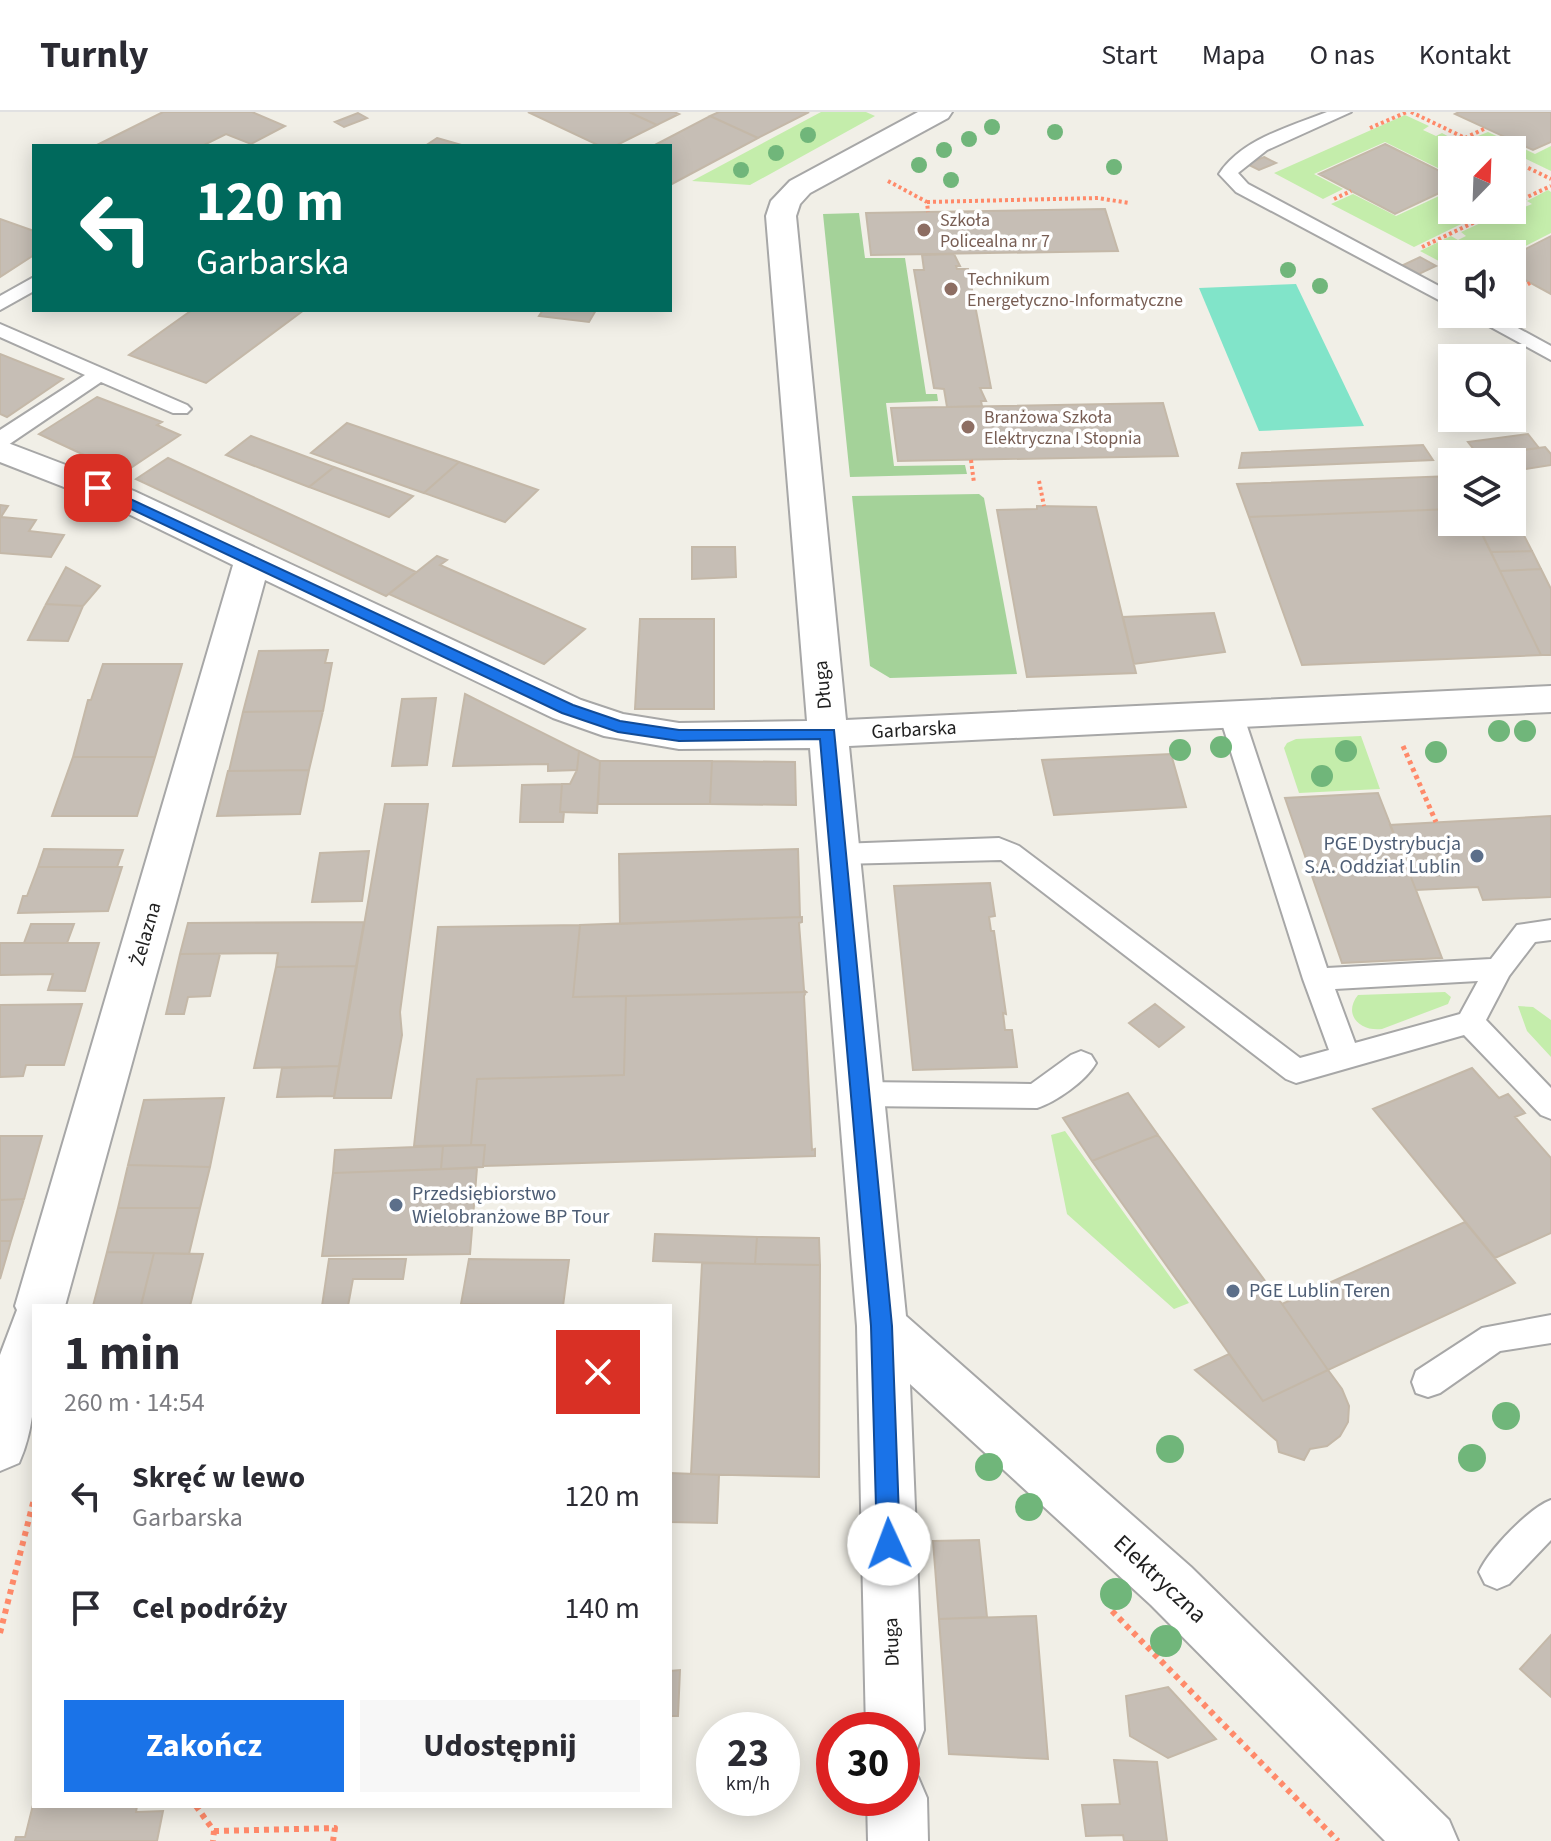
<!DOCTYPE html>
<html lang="pl">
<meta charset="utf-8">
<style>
:root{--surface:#fff;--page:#f7f7f7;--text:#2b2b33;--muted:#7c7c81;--line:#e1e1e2;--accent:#1a73e8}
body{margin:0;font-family:"Source Sans 3",sans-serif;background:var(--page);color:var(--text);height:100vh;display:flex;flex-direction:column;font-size:30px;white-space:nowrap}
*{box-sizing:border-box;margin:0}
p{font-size:26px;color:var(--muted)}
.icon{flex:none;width:44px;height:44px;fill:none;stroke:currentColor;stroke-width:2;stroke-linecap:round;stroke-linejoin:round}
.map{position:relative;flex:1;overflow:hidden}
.sheet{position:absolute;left:32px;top:1192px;width:640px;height:504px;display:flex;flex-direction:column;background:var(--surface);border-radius:0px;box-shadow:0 4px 20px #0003}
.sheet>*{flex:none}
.banner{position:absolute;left:32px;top:32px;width:640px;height:168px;border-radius:0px;box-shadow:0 4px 20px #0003;background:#00695c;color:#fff;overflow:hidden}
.needle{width:52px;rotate:23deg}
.fabs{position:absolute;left:1438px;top:24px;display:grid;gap:16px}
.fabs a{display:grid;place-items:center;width:88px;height:88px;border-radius:0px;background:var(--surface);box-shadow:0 4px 20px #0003;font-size:40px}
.speed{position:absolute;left:696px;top:1600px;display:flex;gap:16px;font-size:40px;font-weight:700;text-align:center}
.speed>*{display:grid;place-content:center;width:104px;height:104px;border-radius:50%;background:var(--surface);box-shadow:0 4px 20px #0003;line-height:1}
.speed small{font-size:20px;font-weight:400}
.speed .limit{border:12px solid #d22;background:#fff;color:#111}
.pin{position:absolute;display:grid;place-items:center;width:68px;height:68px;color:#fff;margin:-34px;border-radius:16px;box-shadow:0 4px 12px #0006}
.me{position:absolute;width:88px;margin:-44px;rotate:358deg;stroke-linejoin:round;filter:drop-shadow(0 0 6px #0008)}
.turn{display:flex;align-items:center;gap:28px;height:168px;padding:0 32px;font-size:36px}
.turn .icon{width:104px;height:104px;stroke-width:2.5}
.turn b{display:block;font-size:56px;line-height:68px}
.round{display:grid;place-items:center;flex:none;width:84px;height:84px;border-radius:0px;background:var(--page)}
.summary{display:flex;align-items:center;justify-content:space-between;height:136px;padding:0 32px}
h1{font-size:48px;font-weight:700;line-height:60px}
.cta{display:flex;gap:16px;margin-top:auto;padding:16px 32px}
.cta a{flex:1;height:92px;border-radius:0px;background:var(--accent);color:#fff;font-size:32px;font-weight:700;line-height:92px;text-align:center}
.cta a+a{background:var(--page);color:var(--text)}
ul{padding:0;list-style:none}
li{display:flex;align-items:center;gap:24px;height:112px;padding:0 32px}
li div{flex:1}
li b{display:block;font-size:30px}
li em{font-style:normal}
header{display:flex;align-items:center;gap:48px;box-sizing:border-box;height:112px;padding:0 40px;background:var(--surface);border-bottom:2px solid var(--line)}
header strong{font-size:38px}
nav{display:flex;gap:44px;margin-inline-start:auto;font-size:28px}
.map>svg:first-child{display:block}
.grass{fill:#c4edab}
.forest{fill:#a4d299}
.pitch{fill:#81e4c9}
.building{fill:#c6beb5;stroke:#c4b8a8;stroke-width:2}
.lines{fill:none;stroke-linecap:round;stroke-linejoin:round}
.service-casing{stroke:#a7a7a7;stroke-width:4}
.minor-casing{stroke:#a7a7a7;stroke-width:4}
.path-far2{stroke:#ff8a6a;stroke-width:4;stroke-dasharray:3 3;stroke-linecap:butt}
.path-far1{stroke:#ff8a6a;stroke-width:5;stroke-dasharray:4 4;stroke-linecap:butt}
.path{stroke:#ff8a6a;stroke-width:6;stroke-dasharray:5 5;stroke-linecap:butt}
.service{fill:#fff;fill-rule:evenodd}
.minor{fill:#fff;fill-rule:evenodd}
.tree{fill:#70b67a}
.route{fill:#1a73e8;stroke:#114b97;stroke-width:2}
.education-dot{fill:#8d6e63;stroke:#fff;stroke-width:3}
.service-dot{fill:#5c6f8a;stroke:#fff;stroke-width:3}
.labels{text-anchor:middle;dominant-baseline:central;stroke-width:7;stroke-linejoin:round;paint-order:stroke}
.far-education-label{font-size:18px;fill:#785e54;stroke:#fff;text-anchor:start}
.street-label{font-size:20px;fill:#202020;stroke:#fff}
.service-label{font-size:20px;fill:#4e5e75;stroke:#fff;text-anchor:start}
.near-street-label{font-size:24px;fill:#202020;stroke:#fff}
</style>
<header>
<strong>Turnly</strong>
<nav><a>Start</a><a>Mapa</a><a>O nas</a><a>Kontakt</a></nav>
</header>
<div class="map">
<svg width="1551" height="1729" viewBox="0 0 1551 1729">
<rect width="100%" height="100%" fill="#f1efe7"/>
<path class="grass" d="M821 0H866L875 4 750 73 692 69Z
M1405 3 1429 14 1423 18 1436 24 1442 21 1453 27 1449 30 1476 38H1452V63L1385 30 1314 62 1343 77 1323 87 1274 61Z
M1488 20 1535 42 1551 34V59L1478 24Z
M1452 78V98H1490L1414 135 1331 92 1353 82 1396 104Z
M1548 78 1551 80V121L1510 142H1452V156L1420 139 1451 124 1458 128 1466 124 1461 120 1485 109 1491 112 1499 107 1494 104 1516 94 1522 96 1532 92 1527 89Z
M1361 624 1380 677 1299 681 1284 636 1287 631 1296 627Z
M1445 880 1451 885 1448 892 1382 917C1361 920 1342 903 1358 883Z
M1518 894 1533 895 1551 908V945L1527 919Z
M1065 1019 1189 1191 1174 1197 1067 1102 1051 1023Z"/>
<path class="forest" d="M859 101 865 146H905L926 282H937L938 289 886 291 894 354 965 353 967 362 850 365 823 102Z
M979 382 984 386 1017 562 890 566 870 554 852 384Z"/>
<path class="pitch" d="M1296 172 1364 314 1259 319 1199 176Z"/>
<path class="building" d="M163 0H252L285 14 251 32 226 22 202 34H95Z
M528 0H629L657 13 615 34H600Z
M629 0H674L679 2 657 13Z
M719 0H809L758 26 710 4Z
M1459 0H1551V30L1533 38 1455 2Z
M358 1 367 6 344 15 335 10Z
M710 4 758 26 670 73V34H653Z
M437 26 465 34H425Z
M1385 32 1452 65V75L1395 102 1319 62Z
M1264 45 1276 51 1259 58 1247 52Z
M1105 97 1118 139 871 143 866 101Z
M0 107 34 119V143L0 165Z
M1551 124V182L1512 161V144Z
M954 142 960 154H956L957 157H968L991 276H980L986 289H981L982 294 947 295 944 277 934 276 914 158H924L922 143Z
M1420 145 1436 154 1419 162 1403 153Z
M192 198H304L206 271 129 243Z
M543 198H596L589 210 539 204Z
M0 242 63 267 7 305 0 302Z
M97 285 162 310 157 313 180 323 123 361 39 322Z
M1163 291 1178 344 898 349 891 296Z
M347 311 459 350 424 381 311 341Z
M1528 322 1539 336 1479 344 1468 330Z
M251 324 334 355 309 375 226 343Z
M1423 333 1433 348 1239 356 1242 341Z
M1545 335 1551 342V353L1512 359V350H1484L1479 344Z
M168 346 416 460 386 484 136 367Z
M459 350 538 378 505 410 424 381Z
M334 355 413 384 389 405 309 375Z
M1452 364V397L1249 405 1237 372Z
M0 393 8 394 1 405 36 408 29 419 64 423 51 445 0 441Z
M1037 394 1096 395 1136 561 1027 565 997 398 1037 397Z
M1452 397V410H1476L1541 543 1302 553 1249 405Z
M1512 400 1532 439 1491 440 1476 410H1512Z
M692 435H735L736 465 692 467Z
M1532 439 1541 457 1500 459 1491 440Z
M437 444 447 448 440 453 585 517 544 552 389 482Z
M66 455 100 474 83 494 46 492Z
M1541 457 1551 477V543H1541L1500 459Z
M46 492 83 494 68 529 28 528Z
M1214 501 1225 540 1134 552 1123 505Z
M640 507H714V597H635Z
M328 538 325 551H332L323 599 243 600 259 539Z
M103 552H182L155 645H73L88 588H91Z
M465 582 579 639 577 658 548 659V652L453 654Z
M436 586 427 653 392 654 402 587Z
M323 599 309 658 229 659 243 600Z
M579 639 600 649 597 701 560 700 562 672H570L577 658Z
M1171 642 1186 695 1054 703 1042 648Z
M73 645H155L137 704H52Z
M600 649H712L710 692H598Z
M712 649 795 650 796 693 710 692Z
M309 658 300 702 217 704 228 659Z
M562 672 560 700H564L563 710H520L522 673Z
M1378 681 1416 778 1442 846 1342 851 1285 686Z
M385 692H428L400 900 402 923 391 986H334Z
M1551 704V785L1483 788 1478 775 1416 778 1390 713Z
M44 737 123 738 117 755H38Z
M798 737 800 805 620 812 619 742Z
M369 739 362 789 312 790 320 741Z
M38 755H122L108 799 18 801 23 784H27Z
M990 771 995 804 989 805 991 819H994L1006 902 1003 901 1005 918H1012L1017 955 913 958 894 774Z
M802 805V810L799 811 804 878 806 880 573 885 580 813Z
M364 810 356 854 276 855 278 841 180 842 188 811Z
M31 812H74L67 831H24Z
M580 813 573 885 626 884 624 963 477 967 471 1033 414 1034 438 815Z
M0 831H99L85 879 48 878 53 862 0 863Z
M180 842H220L210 884 188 885 184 902H166Z
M356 854 339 954 254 956 276 855Z
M806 880 804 884 812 1038 815 1037V1044L483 1054 485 1033H471L477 967 624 963 626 884Z
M82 892 64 953H26L23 964 0 965V893Z
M1155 892 1184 915 1159 935 1129 911Z
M339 954 334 984 277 985 282 956Z
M1472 956 1499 986 1508 982 1525 1001 1515 1005 1551 1046V1121L1495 1146 1373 997Z
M1128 981 1158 1023 1092 1049 1063 1006Z
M224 986 210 1055 128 1053 144 988Z
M1158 1023 1282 1192 1328 1258 1263 1289 1092 1049Z
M0 1024H42L24 1087 0 1088Z
M485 1033 483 1055 441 1057 443 1034Z
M443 1034 441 1057 333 1061 335 1038Z
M128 1053 210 1055 200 1096H118Z
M477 1056 470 1142 322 1144 333 1061Z
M24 1087 11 1129H0V1088Z
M118 1096H200L189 1142 107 1140Z
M1465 1110 1515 1171 1328 1258 1282 1192Z
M655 1122 757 1125 755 1152 653 1149Z
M757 1125 819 1126 820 1153 755 1152Z
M0 1129H11L0 1167Z
M107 1140 154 1141 141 1194H93Z
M154 1141 203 1142 190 1194 141 1193Z
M329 1147H406L403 1167H353L348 1194H322Z
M469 1147 569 1148 563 1194 461 1192Z
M702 1151 820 1153 819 1365 691 1362Z
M1229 1242 1263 1289 1328 1258 1342 1277 1349 1294 1348 1310 1340 1324 1327 1334 1310 1337 1304 1348 1279 1340 1277 1329 1195 1258Z
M670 1361 719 1363 717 1411 670 1410Z
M979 1428 987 1505 939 1507 933 1429Z
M1036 1504 1048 1647 949 1642 939 1507Z
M1551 1523V1585L1520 1557Z
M680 1558 678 1604H670V1559Z
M1168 1575 1216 1627 1168 1646 1130 1624 1126 1584Z
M1114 1648 1157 1650 1167 1729H1124L1123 1723 1086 1724 1082 1693 1120 1692Z
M34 1689V1694H137L136 1700 163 1699 157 1729H15L16 1725H25Z"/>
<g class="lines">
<defs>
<path id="service" d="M1327 0H1351L1267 38 1238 61 1248 72 1452 181V195L1236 80 1219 62C1242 27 1289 15 1327 0Z
M34 165V179L0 198V184Z
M1467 202H1492L1551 234V248Z
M0 212 187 293 191 297 187 301H173L101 270 8 333 0 334V318L85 263 0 225Z
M1231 594 1240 596 1243 602 1327 856 1491 847 1517 813 1551 808V828L1535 830 1509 864 1486 908 1551 976V1007L1541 1003 1464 923 1296 971 1286 967 1001 748 839 752 830 749 826 742 830 735 839 732 999 726 1019 734 1300 946 1329 938 1303 867 1219 602 1222 596ZM1478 869 1460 902 1355 931 1335 877Z
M1081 939 1091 943 1096 951C1086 969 1056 990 1037 996L861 994 851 990 846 982 851 974 861 970 1031 972 1071 943Z
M1551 1203V1231L1500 1239 1440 1281 1428 1285 1416 1281 1412 1270 1416 1259 1482 1216Z
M1551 1388V1428L1509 1472 1497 1477 1485 1472 1479 1460C1489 1438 1529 1396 1551 1388Z"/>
<path id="minor" d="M918 0H952L948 6 810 81 800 92 796 104 846 608 1551 574V600L849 634 906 1204 1191 1455 1449 1708 1458 1729H1385L1151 1493 910 1272 924 1618 916 1639 902 1644V1618H866L857 1214 810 636 679 637 604 624 553 606 265 468 65 1194H34C34 1247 41 1302 19 1351L0 1359V1243L17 1198 15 1194 233 453 110 393 0 350V328L134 379 581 588 623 602 679 611 807 609 766 104 771 89 790 69Z
M902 1658 918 1665 927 1686 928 1729H868L867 1686H902Z"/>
</defs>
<use href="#service" class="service-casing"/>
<use href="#minor" class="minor-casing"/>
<path class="path-far2" d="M1411 0 1490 38
M1370 16 1407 0
M1465 26 1486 16
M1512 48 1551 67
M888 69 927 90 928 100
M1334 87 1351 79
M927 90 1098 86 1129 91
M1512 92 1551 74
M1422 135 1500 98
M1512 181 1530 171
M971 348 974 371
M1039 369 1044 394"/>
<path class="path-far1" d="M1403 634 1436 710"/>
<path class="path" d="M1112 1499 1338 1729
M0 1521 34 1387
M196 1694 214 1719 213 1729
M214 1719 335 1716 333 1729"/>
<use href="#service" class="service"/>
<use href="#minor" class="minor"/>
</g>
<g class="tree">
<circle cx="992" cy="15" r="8"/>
<circle cx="1055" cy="20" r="8"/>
<circle cx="808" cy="23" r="8"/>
<circle cx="969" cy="27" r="8"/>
<circle cx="944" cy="38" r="8"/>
<circle cx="776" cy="41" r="8"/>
<circle cx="919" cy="53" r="8"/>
<circle cx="1114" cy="55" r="8"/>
<circle cx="741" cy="58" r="8"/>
<circle cx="951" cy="68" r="8"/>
<circle cx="1288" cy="158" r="8"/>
<circle cx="1320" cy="174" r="8"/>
<circle cx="1499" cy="619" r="11"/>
<circle cx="1525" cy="619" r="11"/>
<circle cx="1221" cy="635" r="11"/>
<circle cx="1180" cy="638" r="11"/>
<circle cx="1346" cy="639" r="11"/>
<circle cx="1436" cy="640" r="11"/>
<circle cx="1322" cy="664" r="11"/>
<circle cx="1506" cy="1304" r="14"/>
<circle cx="1170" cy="1337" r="14"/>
<circle cx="1472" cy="1346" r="14"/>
<circle cx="989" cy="1355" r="14"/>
<circle cx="1029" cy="1395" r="14"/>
<circle cx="1116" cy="1482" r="16"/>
<circle cx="1166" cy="1529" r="16"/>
</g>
<path class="route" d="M98 372 573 593 620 609 679 618H834L892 1214 900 1432 897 1439 889 1442 881 1439 877 1432 871 1214 820 627 679 629 618 620 562 601 93 379 91 376Z"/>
<g class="education-dot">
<circle cx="924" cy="118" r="8"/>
<circle cx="951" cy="177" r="8"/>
<circle cx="968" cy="315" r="8"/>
</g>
<g class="service-dot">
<circle cx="1477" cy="744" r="8"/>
<circle cx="396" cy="1093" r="8"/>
<circle cx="1233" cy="1179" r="8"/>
</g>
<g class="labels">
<g class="far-education-label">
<text x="940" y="108">Szkoła<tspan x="940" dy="21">Policealna nr 7</tspan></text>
<text x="967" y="167">Technikum<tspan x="967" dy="21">Energetyczno-Informatyczne</tspan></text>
<text x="984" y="305">Branżowa Szkoła<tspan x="984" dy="21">Elektryczna I Stopnia</tspan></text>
</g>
<g class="street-label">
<text transform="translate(823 573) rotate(-95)">Długa</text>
<text transform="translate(914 618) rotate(-3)">Garbarska</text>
<text transform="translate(146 822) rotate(-74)">Żelazna</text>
<text transform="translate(892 1530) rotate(-92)">Długa</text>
</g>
<g class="service-label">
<text x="1461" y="732" text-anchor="end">PGE Dystrybucja<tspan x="1461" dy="23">S.A. Oddział Lublin</tspan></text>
<text x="412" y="1082">Przedsiębiorstwo<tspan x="412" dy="23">Wielobranżowe BP Tour</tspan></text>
<text x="1249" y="1179">PGE Lublin Teren</text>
</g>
<g class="near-street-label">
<text transform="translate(1160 1467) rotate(43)">Elektryczna</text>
</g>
</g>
</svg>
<div class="fabs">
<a><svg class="needle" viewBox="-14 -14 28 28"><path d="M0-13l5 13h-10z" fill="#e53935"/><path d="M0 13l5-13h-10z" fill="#7c7c81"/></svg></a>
<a><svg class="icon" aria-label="sound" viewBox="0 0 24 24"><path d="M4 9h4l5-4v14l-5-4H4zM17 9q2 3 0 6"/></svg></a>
<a><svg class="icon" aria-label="search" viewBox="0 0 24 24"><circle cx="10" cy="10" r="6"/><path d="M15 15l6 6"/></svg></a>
<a><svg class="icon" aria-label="layers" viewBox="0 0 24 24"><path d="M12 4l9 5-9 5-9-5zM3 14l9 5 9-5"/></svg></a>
</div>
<div class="speed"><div>23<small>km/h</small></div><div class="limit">30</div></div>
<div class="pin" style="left:98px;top:376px;background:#d93025"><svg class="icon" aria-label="arrive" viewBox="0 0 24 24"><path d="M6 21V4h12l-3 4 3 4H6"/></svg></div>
<svg class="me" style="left:889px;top:1432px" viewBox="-20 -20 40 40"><circle r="19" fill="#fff"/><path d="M0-13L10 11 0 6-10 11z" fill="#1a73e8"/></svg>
<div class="banner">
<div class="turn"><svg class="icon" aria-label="left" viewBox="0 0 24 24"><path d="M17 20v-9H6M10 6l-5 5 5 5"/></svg><div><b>120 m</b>Garbarska</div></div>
</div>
<section class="sheet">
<div class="summary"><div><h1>1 min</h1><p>260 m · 14:54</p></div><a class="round" style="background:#d93025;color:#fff"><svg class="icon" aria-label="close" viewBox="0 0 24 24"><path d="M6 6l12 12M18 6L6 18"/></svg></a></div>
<ul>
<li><svg class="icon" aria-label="left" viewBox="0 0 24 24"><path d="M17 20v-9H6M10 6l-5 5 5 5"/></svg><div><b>Skręć w lewo</b><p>Garbarska</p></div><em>120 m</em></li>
<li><svg class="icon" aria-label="arrive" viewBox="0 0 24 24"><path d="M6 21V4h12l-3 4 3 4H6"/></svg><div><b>Cel podróży</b></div><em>140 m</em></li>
</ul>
<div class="cta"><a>Zakończ</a><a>Udostępnij</a></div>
</section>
</div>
